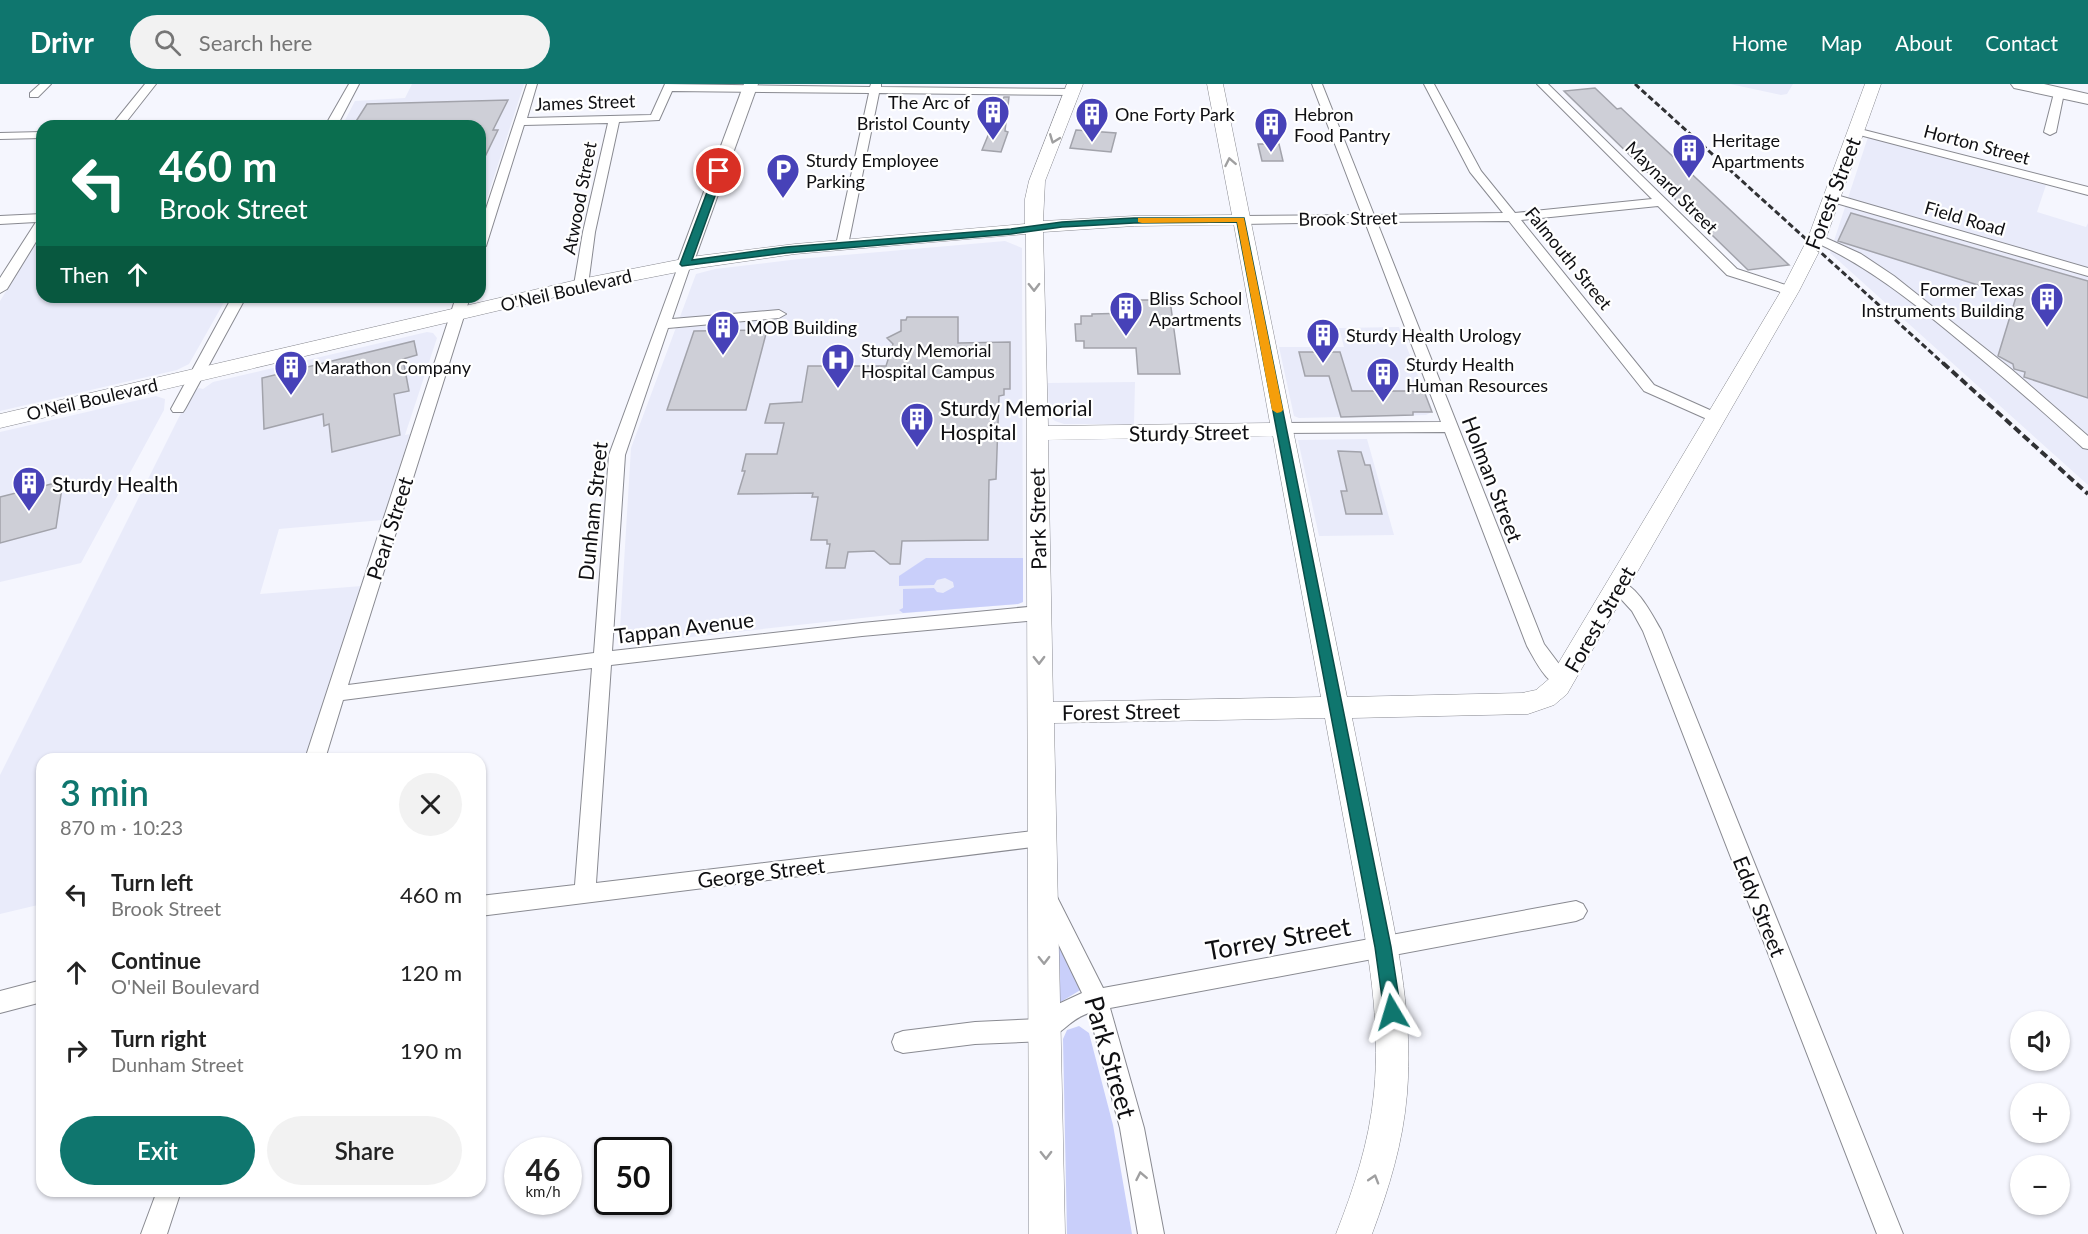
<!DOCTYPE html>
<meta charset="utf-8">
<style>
:root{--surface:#fff;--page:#f2f2f2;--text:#222;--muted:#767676;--accent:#0f766e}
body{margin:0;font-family:Lato,sans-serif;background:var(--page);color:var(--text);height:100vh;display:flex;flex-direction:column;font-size:22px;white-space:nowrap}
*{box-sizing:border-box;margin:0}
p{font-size:20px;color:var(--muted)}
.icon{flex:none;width:33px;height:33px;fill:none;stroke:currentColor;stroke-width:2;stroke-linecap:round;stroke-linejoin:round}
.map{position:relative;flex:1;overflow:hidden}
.details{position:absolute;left:36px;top:669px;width:450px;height:444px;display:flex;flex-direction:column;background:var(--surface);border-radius:18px;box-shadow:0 2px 4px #0004}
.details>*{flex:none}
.hud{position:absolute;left:36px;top:36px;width:450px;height:183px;border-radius:18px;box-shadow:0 2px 4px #0004;background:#0b6e4f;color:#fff;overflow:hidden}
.tools{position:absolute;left:2010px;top:927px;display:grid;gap:12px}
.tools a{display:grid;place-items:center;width:60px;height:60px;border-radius:50%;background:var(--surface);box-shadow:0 2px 4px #0004;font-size:30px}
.speed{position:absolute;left:504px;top:1053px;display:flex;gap:12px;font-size:30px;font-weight:700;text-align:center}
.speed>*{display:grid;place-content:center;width:78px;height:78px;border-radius:50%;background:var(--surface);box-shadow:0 2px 4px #0004;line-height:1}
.speed small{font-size:15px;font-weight:400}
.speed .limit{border:3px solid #111;border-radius:9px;background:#fff;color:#111}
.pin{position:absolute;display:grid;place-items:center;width:51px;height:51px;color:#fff;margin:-26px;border:3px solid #fff;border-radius:50%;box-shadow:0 2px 6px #0007}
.me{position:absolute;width:66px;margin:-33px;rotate:353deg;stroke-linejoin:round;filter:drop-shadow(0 0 4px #0008)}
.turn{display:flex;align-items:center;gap:21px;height:126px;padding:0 24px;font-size:27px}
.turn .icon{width:78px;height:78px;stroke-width:2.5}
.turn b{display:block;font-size:42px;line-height:51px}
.then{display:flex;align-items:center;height:57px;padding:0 24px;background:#0003;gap:12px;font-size:22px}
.round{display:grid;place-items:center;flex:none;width:63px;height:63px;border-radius:32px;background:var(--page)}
.head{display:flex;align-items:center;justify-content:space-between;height:102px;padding:0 24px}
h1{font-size:36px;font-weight:600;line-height:45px;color:var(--accent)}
.primary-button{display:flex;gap:12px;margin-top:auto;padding:12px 24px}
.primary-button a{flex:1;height:69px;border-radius:36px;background:var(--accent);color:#fff;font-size:24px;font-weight:600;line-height:69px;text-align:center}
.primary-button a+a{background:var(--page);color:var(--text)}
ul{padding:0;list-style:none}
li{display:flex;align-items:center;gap:18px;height:78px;padding:0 24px}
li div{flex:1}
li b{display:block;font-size:22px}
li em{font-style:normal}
header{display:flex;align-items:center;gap:36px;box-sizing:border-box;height:84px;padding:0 30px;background:var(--accent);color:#fff}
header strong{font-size:28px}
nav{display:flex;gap:33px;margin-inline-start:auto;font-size:21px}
.search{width:420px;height:54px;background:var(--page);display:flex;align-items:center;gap:15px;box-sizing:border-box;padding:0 21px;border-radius:33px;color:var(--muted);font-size:22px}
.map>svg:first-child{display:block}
.built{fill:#e9ebfa}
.green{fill:#c9cffa}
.building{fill:#cecfd7;stroke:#a2a3ab;stroke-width:1.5}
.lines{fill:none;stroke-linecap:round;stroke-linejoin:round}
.minor-casing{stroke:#898a91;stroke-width:2}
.tertiary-casing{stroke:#898a91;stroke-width:2}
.secondary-casing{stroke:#898a91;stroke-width:1}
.trunk-casing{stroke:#898a91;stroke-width:2}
.minor{fill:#fff;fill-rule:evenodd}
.tertiary{fill:#fff;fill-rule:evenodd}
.secondary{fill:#fff;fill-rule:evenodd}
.trunk{fill:#fff;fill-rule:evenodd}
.rail-far1{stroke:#303134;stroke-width:3;stroke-dasharray:6 3;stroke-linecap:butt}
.rail{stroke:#303134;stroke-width:4;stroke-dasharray:8 4;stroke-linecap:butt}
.oneway{stroke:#9f9fa0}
.route{fill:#0f766e;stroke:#0a4d48;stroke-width:1.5}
.slow{fill:#f59e0b}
.labels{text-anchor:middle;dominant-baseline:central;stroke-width:4.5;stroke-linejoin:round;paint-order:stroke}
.far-street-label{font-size:18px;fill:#0f0f12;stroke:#fff}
.far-poi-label{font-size:18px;fill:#0f0f12;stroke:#fff;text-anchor:start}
.street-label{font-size:21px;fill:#0f0f12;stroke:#fff}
.poi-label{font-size:21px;fill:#0f0f12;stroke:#fff;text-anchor:start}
.near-street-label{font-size:26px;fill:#0f0f12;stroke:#fff}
</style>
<header>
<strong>Drivr</strong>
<div class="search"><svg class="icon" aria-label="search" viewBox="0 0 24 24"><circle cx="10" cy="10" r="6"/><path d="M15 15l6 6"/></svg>Search here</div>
<nav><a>Home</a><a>Map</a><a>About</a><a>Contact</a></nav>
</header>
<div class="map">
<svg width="2088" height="1150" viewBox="0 0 2088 1150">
<rect width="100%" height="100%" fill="#f5f6fe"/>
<path class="built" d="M412 0H524L480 136V42H342L355 17 405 14Z
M1730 0H1793L1787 10 1781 11Z
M1868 53 2046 101 2037 128 2086 143 2088 139V401L1830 169Z
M42 149V213H227L189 280 177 286 0 327V217Z
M1005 157 1022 164 1023 518 1018 520 907 529 619 561 631 364 696 190 715 185 799 175Z
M1399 243 1432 328 1426 331 1299 334 1294 332 1279 263H1344L1339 244Z
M427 248 433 249 437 254 405 351 410 350 382 436 279 445 260 510 362 502 305 675H42V820L0 830V691L188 315 195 306 199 304 203 305 213 298Z
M1135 298 1134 340H1064L1055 337 1049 331 1048 299Z
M156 312 165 315 164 326 81 479 0 498V348Z
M1367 355 1394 451 1319 452 1298 356Z"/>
<path class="green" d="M926 474H1023V518L1018 520 903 529 899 526 903 524V505L934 504 937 508 943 509 954 503 953 498 945 494 937 496 934 501 899 502V492Z
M1056 854 1082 905 1059 919Z
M1079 942 1089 949 1113 1041 1132 1150H1067L1063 955 1067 946Z"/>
<path class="building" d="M1595 4 1617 25 1621 24 1789 181 1748 186 1564 7Z
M1004 13H1009L1005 47 1008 48 1001 68 982 66Z
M508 16 493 46H498L480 83V42H353L367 20Z
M1076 46 1116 49 1111 68 1070 64Z
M1258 60H1279L1283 77H1262Z
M1851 129 2088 197V314L2024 293 2025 288 2014 285 2013 280 1998 272 2016 213 1838 157Z
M1131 216H1170L1180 290H1138L1136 264H1084V257H1076L1075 240H1081V232H1092V230L1132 229Z
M907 233H958V259L1010 258V305H1004V311L999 312 996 395 989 396 988 456 902 457 900 480H890L874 467 848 468 845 484H826L830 460H827V456H811L818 413H812L813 409 738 410 745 387H742L746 370H777L784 339H765L770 320 802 318 808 282H886L893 260 887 254 901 247V236H906Z
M767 246 746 326H667L694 247Z
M414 257 417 271 403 275 409 307 394 310 400 351 332 368 329 340 324 342 323 330 264 345 262 294Z
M1299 268H1340L1352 307H1424L1432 328H1413V331L1341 333 1329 292H1305Z
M1338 367 1361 368 1365 381H1370L1382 430H1346L1341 407H1347Z
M63 397 56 444 0 459V413Z"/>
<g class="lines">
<defs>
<path id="minor" d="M40 0H51L38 13H30V9Z
M145 0H156L123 42H111Z
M349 0H359L337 42H325Z
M527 0H537L527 34 651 31 665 0 870 3 871 0H881V3L1072 5 1077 8 1072 11 879 9 848 161 842 165 836 161 869 9 672 7 659 36 619 38 595 148 588 201 581 205 574 201 583 148 608 39 524 41 486 162 480 166V143Z
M1312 0H1322L1374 131 1503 129 1470 88 1424 0H1434L1481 87 1515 129 1652 115 1537 0H1548L1737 185 1795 204 1797 207 1790 211 1727 191 1658 122 1521 136 1654 301 1721 331 1723 334 1716 339 1644 307 1509 137 1377 138 1544 560 1568 592 1571 597 1568 602C1550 608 1535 576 1527 562L1445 348 1281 349 1273 344 1281 339 1441 338 1365 138 1241 140 1235 136 1241 132 1362 131Z
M2059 6 2064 9 2056 48 2050 51 2044 48 2054 9Z
M1856 44 2088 103V111L1852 49V45Z
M42 48V54L0 55V49Z
M1833 110 2088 184V192L1829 117 1827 114Z
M42 130V148L7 205 0 209V194L36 138 0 140V132Z
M1817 150 1861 170 1894 192 2011 285 2088 352V365L2083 364C2043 327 2002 292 1961 258 1914 219 1868 182 1813 157L1811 154Z
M685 176 691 180 672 235 779 226 786 230 779 234 668 244 625 371 612 567 862 539 1038 522 1044 524 1047 529 1044 534 1038 536 862 552 611 581 596 799 1042 746 1049 749 1052 755 1049 761 480 832V812L575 801 592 584 343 616 325 675H305L456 213H470L348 601 594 569 609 371 679 180Z
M232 213H246L185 325 183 328H173L171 325Z
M1618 496C1638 502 1651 529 1661 546L1903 1150H1877L1643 547 1632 527 1609 502 1612 498Z
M1048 806 1055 809 1103 904 1576 817 1583 820 1587 827 1583 834 1576 837 1110 924 1144 1044 1164 1150H1138L1120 1044 1089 929C1070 935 1062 950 1045 957L975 960 903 969 895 966 892 958 895 950 903 947 975 938 1040 935 1054 922 1082 909 1037 816 1041 809Z
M42 896V918L0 929V907Z
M157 1107H181L167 1150H141Z"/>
<path id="tertiary" d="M744 0H758L693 180 691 183H679L677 180Z"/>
<path id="secondary" d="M1067 0H1083L1045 97 1043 137 1134 132 1232 131 1207 0H1223L1347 613 1522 609 1536 606 1549 595 1781 207 1808 154 1865 0H1881L1826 154 1799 207 1567 610 1554 621 1528 630 1352 634C1363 687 1373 741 1384 794 1399 865 1413 937 1407 1010 1403 1059 1389 1104 1372 1150H1336C1354 1104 1369 1059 1374 1009 1381 937 1368 866 1355 796 1345 742 1335 688 1325 634L1054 639 1065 1150H1029L1026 150 795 170 698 184 581 207 0 344V330L581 195 698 172 795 160 1025 140V115L1029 97ZM1234 141 1270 339 1048 342 1043 148 1134 142ZM1273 352 1321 613 1053 618 1048 356Z"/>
<path id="trunk" d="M2011 0H2044L2088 10V20L2014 4Z"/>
</defs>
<use href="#minor" class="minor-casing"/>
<use href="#tertiary" class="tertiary-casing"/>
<use href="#secondary" class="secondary-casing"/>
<use href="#trunk" class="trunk-casing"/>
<use href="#minor" class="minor"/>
<use href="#tertiary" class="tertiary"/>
<use href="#secondary" class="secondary"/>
<use href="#trunk" class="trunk"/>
<path class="rail-far1" d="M1635 0 1945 281"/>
<path class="rail" d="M1943 279 2088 410"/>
</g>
<defs><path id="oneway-chevron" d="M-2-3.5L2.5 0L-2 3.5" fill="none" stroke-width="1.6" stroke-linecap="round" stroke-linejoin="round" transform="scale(1.5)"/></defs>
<g class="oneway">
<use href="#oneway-chevron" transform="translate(1054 55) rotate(111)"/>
<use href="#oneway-chevron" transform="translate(1230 78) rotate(-101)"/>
<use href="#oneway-chevron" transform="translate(1034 203) rotate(89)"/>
<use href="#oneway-chevron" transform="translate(1039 576) rotate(89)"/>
<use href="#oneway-chevron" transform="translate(1044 876) rotate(89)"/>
<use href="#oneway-chevron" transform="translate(1046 1071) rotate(89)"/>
<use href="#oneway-chevron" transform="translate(1141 1092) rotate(-101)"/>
<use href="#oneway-chevron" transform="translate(1374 1095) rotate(-73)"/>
</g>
<path class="route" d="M719 85 724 87 692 176 786 163 1011 145 1062 138 1134 134H1244L1391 863 1401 928 1398 934 1392 937 1386 934 1384 928 1375 863 1237 138 1134 139 1062 143 1011 150 786 169 682 182 680 180 715 87Z"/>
<path class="slow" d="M1138 134H1244L1283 326 1281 328 1277 329 1272 326 1237 138 1142 139 1138 138Z"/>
<defs>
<symbol id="building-pin" viewBox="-11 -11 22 30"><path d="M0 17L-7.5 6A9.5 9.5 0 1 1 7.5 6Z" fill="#4742b8" stroke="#fff"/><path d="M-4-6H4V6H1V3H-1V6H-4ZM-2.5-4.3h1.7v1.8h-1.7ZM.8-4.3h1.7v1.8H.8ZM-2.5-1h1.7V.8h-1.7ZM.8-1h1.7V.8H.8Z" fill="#fff"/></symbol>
<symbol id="parking-pin" viewBox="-11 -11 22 30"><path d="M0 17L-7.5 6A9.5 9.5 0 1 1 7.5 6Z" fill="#4742b8" stroke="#fff"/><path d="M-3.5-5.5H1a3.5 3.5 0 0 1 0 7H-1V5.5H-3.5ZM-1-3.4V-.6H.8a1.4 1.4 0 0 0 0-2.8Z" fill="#fff"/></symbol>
<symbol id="hospital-pin" viewBox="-11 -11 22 30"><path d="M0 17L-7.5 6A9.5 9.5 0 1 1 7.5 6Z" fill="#4742b8" stroke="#fff"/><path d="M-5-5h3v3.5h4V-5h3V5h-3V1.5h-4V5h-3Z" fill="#fff"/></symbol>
</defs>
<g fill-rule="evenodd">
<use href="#building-pin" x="974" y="9" width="38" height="52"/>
<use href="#building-pin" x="1073" y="11" width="38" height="52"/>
<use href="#building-pin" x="1252" y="21" width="38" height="52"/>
<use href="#building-pin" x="1670" y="47" width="38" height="52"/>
<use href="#parking-pin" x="764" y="67" width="38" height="52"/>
<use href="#building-pin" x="2028" y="196" width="38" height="52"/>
<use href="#building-pin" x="1107" y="205" width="38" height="52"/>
<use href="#building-pin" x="704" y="224" width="38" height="52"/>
<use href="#building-pin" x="1304" y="232" width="38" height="52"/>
<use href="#hospital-pin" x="819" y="257" width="38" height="52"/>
<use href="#building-pin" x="272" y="264" width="38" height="52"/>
<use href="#building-pin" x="1364" y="271" width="38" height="52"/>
<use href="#building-pin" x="898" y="316" width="38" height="52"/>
<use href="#building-pin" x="10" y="380" width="38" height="52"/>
</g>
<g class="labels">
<g class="far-street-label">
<text transform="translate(585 18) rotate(-2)">James Street</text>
<text transform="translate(1977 60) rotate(15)">Horton Street</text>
<text transform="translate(1672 103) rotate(45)">Maynard Street</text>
<text transform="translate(579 114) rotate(-79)">Atwood Street</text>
<text transform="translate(1348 134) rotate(-1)">Brook Street</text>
<text transform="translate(1965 134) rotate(16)">Field Road</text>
<text transform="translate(1569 174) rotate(51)">Falmouth Street</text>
<text transform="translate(566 206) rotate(-13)">O'Neil Boulevard</text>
<text transform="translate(92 315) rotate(-13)">O'Neil Boulevard</text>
</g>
<g class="far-poi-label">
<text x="970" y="18" text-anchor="end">The Arc of<tspan x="970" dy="21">Bristol County</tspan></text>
<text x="1115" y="30">One Forty Park</text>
<text x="1294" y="30">Hebron<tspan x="1294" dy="21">Food Pantry</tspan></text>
<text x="1712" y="56">Heritage<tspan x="1712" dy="21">Apartments</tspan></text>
<text x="806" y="76">Sturdy Employee<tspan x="806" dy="21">Parking</tspan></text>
<text x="2024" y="205" text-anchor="end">Former Texas<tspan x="2024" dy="21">Instruments Building</tspan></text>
<text x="1149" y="214">Bliss School<tspan x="1149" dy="21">Apartments</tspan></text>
<text x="746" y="243">MOB Building</text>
<text x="1346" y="251">Sturdy Health Urology</text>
<text x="861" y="266">Sturdy Memorial<tspan x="861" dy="21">Hospital Campus</tspan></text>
<text x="1406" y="280">Sturdy Health<tspan x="1406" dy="21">Human Resources</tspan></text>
<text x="314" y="283">Marathon Company</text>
</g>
<g class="street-label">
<text transform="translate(1832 109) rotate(-69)">Forest Street</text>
<text transform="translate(1189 348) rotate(-1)">Sturdy Street</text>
<text transform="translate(1493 395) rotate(69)">Holman Street</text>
<text transform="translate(592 427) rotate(-84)">Dunham Street</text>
<text transform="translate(1037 435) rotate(-91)">Park Street</text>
<text transform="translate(389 444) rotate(-72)">Pearl Street</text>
<text transform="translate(1599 535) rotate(-60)">Forest Street</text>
<text transform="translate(684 543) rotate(-7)">Tappan Avenue</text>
<text transform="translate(1121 627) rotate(-1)">Forest Street</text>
<text transform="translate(761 788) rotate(-7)">George Street</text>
<text transform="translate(1760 822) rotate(68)">Eddy Street</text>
</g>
<g class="poi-label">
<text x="940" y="323">Sturdy Memorial<tspan x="940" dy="24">Hospital</tspan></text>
<text x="52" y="399">Sturdy Health</text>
</g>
<g class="near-street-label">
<text transform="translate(1278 854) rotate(-10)">Torrey Street</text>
<text transform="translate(1111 973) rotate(74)">Park Street</text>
</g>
</g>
</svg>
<div class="tools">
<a><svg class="icon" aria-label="sound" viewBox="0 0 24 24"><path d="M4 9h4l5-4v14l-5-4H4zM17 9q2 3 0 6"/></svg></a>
<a>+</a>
<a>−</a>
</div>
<div class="speed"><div>46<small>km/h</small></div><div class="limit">50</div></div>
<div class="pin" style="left:719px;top:87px;background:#d93025"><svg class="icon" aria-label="arrive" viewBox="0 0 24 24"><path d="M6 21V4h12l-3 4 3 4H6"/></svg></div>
<svg class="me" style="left:1392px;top:928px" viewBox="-20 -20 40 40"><path d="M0-17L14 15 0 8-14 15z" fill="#0f766e" stroke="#fff" stroke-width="4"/></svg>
<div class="hud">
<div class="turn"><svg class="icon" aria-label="left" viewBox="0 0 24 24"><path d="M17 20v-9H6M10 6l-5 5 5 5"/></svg><div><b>460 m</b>Brook Street</div></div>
<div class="then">Then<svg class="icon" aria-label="ahead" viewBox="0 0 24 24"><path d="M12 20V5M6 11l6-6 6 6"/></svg></div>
</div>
<section class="details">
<div class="head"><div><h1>3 min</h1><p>870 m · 10:23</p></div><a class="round"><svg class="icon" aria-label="close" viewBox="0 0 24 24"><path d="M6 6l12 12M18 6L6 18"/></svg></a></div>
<ul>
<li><svg class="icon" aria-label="left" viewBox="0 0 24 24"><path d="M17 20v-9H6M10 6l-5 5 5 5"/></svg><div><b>Turn left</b><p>Brook Street</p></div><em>460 m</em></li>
<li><svg class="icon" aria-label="ahead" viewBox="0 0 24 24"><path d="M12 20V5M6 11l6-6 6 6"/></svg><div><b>Continue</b><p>O'Neil Boulevard</p></div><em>120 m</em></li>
<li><svg class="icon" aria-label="right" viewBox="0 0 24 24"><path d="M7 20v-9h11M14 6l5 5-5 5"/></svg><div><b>Turn right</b><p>Dunham Street</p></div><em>190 m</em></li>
</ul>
<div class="primary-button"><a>Exit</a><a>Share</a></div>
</section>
</div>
